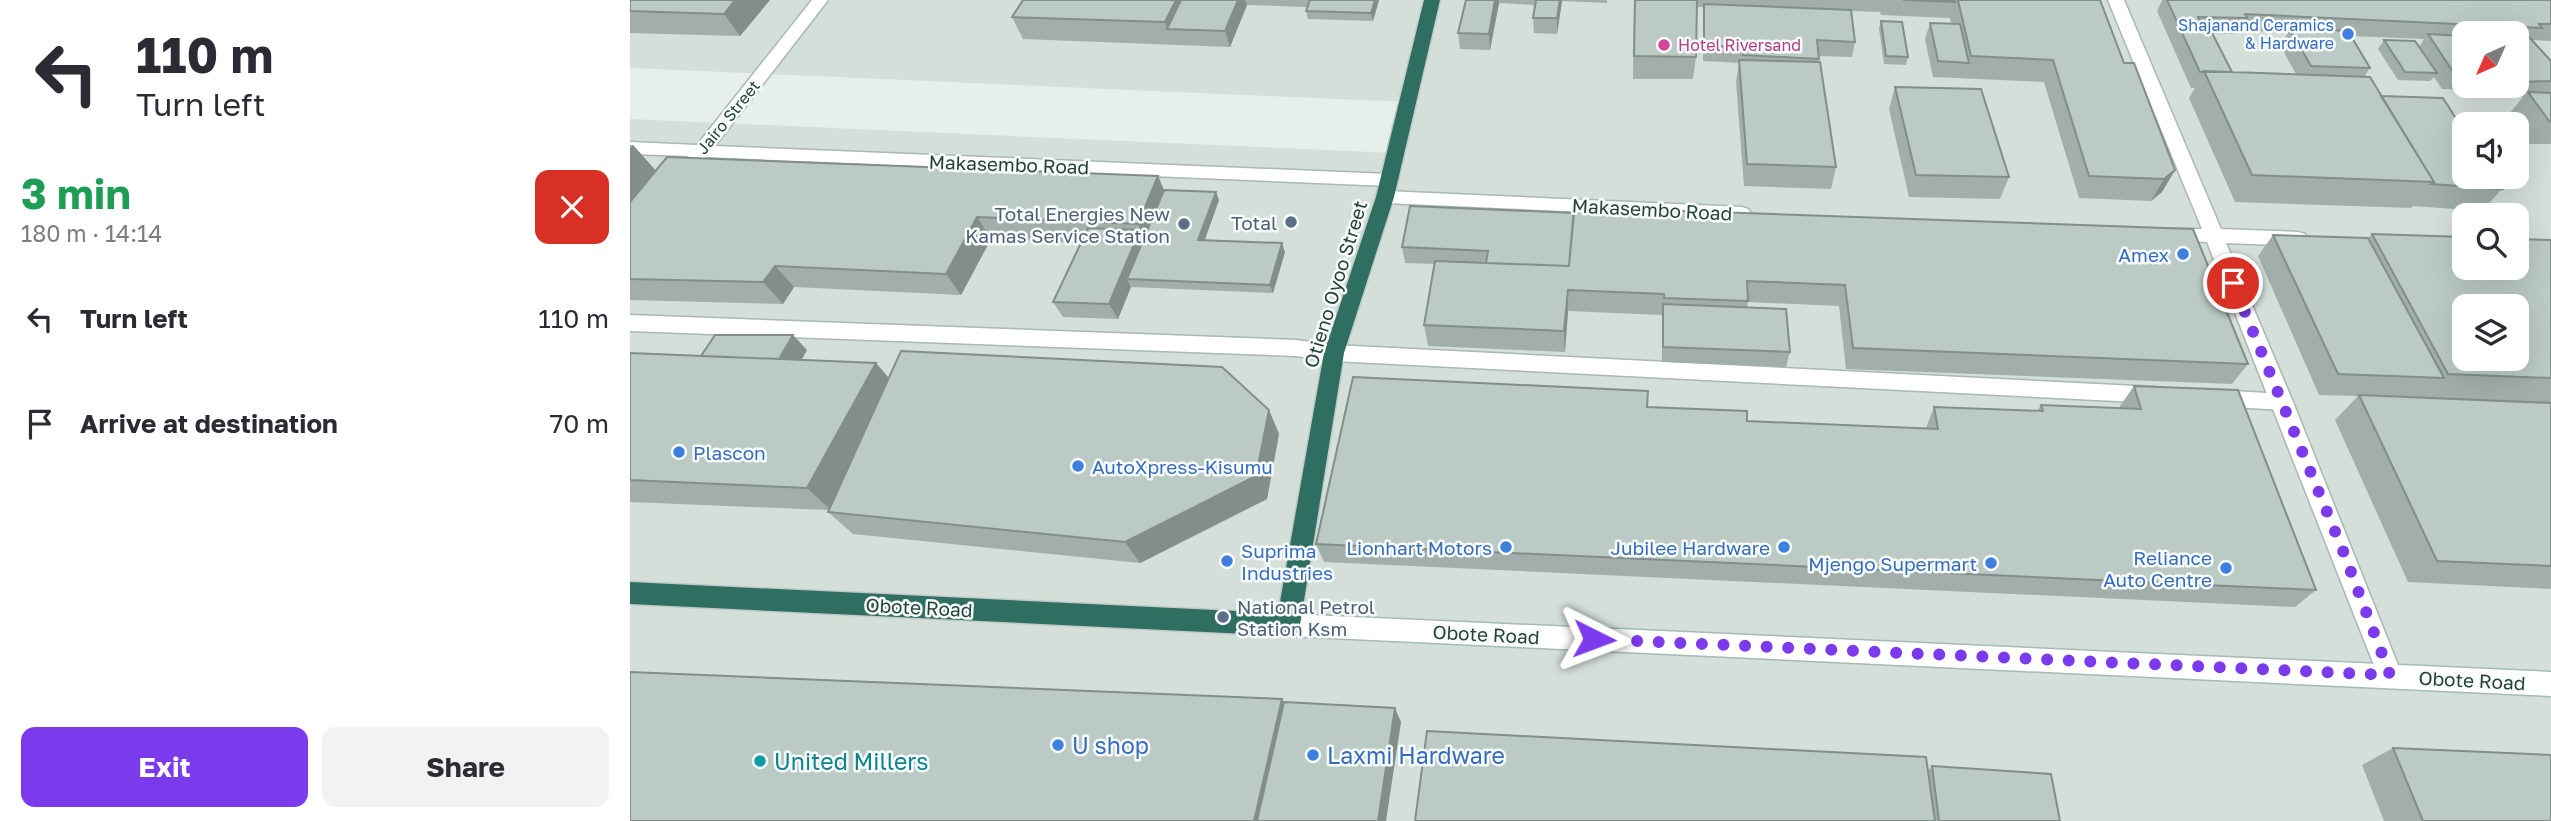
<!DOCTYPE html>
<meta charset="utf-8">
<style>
:root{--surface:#fff;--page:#f2f2f3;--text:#2b2b33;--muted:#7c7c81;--accent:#7c3aed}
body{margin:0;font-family:"Golos Text",sans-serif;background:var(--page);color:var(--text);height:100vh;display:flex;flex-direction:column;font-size:26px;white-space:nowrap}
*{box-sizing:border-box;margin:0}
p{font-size:23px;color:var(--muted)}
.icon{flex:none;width:38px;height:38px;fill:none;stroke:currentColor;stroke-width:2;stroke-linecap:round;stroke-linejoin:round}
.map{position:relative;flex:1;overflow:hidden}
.side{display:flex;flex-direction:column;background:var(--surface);width:630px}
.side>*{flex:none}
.guide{background:#fff;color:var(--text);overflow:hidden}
.needle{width:46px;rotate:225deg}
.controls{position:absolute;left:1822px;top:21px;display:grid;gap:14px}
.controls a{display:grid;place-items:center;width:77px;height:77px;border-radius:14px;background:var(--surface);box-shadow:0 7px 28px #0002;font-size:35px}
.pin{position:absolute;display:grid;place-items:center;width:60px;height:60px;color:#fff;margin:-30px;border:4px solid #fff;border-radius:50%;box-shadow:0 2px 7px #0007}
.me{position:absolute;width:77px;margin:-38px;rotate:93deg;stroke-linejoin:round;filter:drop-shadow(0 0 5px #0008)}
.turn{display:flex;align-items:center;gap:24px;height:147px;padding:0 21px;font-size:32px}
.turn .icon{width:91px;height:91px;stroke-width:2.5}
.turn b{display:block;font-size:49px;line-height:60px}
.round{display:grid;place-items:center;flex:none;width:74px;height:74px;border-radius:14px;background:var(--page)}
.summary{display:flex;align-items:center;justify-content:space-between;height:119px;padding:0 21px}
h1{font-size:42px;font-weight:700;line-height:52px;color:#1e9e55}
.cta{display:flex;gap:14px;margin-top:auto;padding:14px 21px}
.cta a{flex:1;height:80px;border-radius:14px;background:var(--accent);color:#fff;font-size:28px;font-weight:700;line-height:80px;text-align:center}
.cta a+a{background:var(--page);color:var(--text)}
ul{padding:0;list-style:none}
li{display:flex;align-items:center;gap:21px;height:105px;padding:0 21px}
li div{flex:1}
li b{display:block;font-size:26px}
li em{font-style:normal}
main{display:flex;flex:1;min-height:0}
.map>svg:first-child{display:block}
.built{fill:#d4dfda;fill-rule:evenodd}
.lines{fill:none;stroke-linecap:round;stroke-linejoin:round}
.lane-casing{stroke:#a8b8b2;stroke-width:3}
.street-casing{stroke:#a8b8b2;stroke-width:3}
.secondary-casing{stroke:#a4bbb3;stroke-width:3}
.highway-casing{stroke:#c2cac8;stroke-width:3}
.lane{fill:#fff;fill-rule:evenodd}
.street{fill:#fff;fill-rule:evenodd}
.secondary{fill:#fff;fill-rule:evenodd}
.highway{fill:#2f6f62;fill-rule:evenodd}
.wall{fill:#a1aea9;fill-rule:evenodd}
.shaded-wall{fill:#838d89}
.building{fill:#bbcac4;stroke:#838d89;stroke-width:2;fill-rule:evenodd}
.route{stroke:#7c3aed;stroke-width:12;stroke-dasharray:0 21.6}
.shop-dot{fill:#3f7fe0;stroke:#f7fbf9;stroke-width:2.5}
.hotel-dot{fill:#d1479c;stroke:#f7fbf9;stroke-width:2.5}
.service-dot{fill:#5c6f8a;stroke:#f7fbf9;stroke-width:2.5}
.culture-dot{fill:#0f9aa8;stroke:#f7fbf9;stroke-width:2.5}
.labels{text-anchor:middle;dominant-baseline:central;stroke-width:5;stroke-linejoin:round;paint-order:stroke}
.far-shop-label{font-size:16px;fill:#366cbe;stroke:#f7fbf9;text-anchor:end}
.far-hotel-label{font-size:16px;fill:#b23c85;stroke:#f7fbf9;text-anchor:start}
.far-street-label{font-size:16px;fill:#24423a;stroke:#f7fbf9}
.street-label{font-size:19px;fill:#24423a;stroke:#f7fbf9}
.service-label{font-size:19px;fill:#4e5e75;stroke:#f7fbf9;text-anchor:end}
.shop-label{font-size:19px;fill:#366cbe;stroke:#f7fbf9;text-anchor:end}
.near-shop-label{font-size:23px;fill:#366cbe;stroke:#f7fbf9;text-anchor:start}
.near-culture-label{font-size:23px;fill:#0d838f;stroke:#f7fbf9;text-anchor:start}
</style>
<main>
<section class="side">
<div class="guide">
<div class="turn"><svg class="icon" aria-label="left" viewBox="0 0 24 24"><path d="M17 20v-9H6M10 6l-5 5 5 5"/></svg><div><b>110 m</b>Turn left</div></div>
</div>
<div class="summary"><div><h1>3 min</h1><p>180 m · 14:14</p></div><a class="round" style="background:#d93025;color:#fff"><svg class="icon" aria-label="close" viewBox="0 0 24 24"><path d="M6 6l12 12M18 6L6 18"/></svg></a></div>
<ul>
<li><svg class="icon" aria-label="left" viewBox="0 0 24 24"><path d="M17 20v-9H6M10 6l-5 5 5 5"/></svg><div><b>Turn left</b></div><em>110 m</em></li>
<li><svg class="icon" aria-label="arrive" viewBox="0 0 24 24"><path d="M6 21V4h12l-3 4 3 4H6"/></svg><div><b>Arrive at destination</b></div><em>70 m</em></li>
</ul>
<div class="cta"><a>Exit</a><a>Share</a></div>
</section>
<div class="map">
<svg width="1921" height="821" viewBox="0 0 1921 821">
<rect width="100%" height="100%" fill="#e6efeb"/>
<path class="built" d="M0 0H1921V821H0V119L764 153 776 102 0 68ZM1834 33H1886V86H1834ZM1834 124H1886V177H1834ZM1834 215H1886V268H1834ZM1834 306H1886V359H1834Z"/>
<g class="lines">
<defs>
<path id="lane" d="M0 315 666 340 704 345 1526 387 1533 389 1536 395 1533 401 1526 403 704 361 666 356 0 331Z
M1586 390 1653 394 1660 396 1663 402 1660 408 1653 410 1586 406 1579 404 1576 398 1579 392Z"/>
<path id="street" d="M182 0H198L85 146 759 174 768 180 759 186 76 157 66 164 60 162 58 156 0 154V142L67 145Z
M1478 0H1494L1591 229 1668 232 1675 234 1677 239 1675 244 1668 246 1596 243 1663 402 1772 675 1769 683 1760 687 1751 683 1577 242 1532 239 1530 234 1532 229H1572Z
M755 191 1112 207 1118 209 1121 213 1118 217 1112 219 755 203 749 201 746 197 749 193Z"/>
<path id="secondary" d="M658 614 1921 672V696L658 636 649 633 646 625 649 617Z"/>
<path id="highway" d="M794 0H810L764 197 714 353 670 625 667 633 658 636 0 604V582L648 613 694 353 746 197Z"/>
</defs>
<use href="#lane" class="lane-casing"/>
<use href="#street" class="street-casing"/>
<use href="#secondary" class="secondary-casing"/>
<use href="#highway" class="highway-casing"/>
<use href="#lane" class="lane"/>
<use href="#street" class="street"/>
<use href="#secondary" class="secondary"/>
<use href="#highway" class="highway"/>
</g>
<path class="wall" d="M0 0H140L110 36 0 33Z
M393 0H749L743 21 678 19 676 11 677 7 617 5 600 47 393 39 382 17Z
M836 0H977V3L932 1 927 34 904 33 903 18 905 5 869 3 860 50 830 49 828 33Z
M1004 0H1470L1494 63 1545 170 1532 192 1521 201 1449 198 1414 82 1303 77 1295 39 1300 23 1321 24 1320 18 1251 15 1250 12 1221 11 1225 42 1222 57 1189 56 1188 62 1206 167 1201 189 1114 186 1106 82 1109 63 1073 61V20L1074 7H1067L1066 57 1063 79H1003Z
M1532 0H1921V41L1902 40 1921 61V144H1899L1879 114 1893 97 1874 98 1864 86H1886V33H1834V86H1851L1848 90 1812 89 1804 77 1800 81 1768 80 1748 49 1754 40 1789 47 1794 39 1720 36 1740 68 1734 77 1751 96 1872 189 1852 211 1783 206 1781 208 1605 202 1559 98 1565 88H1561L1527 11ZM1610 30 1658 33 1650 45 1666 74 1602 72 1582 34H1608Z
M1251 21 1278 57 1276 65 1254 64 1249 29Z
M1265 87 1379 177 1370 199 1279 197 1259 109Z
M0 145H3L26 171 528 176 534 190 589 200 574 240 655 252 643 293 501 287 488 319 433 317 423 302 451 243 361 239 331 295 164 287 153 304 0 300Z
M944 213 1618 364 1602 384 1216 369 1209 306 1118 302 1117 308 1160 352 1156 367 1032 362V315L938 311 935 352 798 346 794 325 804 264 775 263 772 247Z
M1742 234 1921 240V589L1778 582 1705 420 1728 396 1689 395 1628 256 1643 235 1738 238Z
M177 350 171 360 246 363 259 378 639 410 649 434 637 499 510 563 223 534 198 512V510L0 502V353L71 356Z
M1504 386 1686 590 1665 607 694 562 686 544 1017 407 1117 421 1296 428 1304 407 1407 411 1411 405 1490 408V406Z
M1763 748 1921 821H1754L1732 765Z
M1302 766 1430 821H785L1298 771Z"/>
<path class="shaded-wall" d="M105 0H140L110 36 94 14Z
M546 0H563L537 29 535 22Z
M608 0H615L617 5 600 47 595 31Z
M745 0H749L743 21 741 13Z
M865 0H869V3L860 50 859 34Z
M930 0H932V1L927 34V18Z
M3 145 27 172 0 205V148Z
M1545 170 1532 192 1521 201 1534 179Z
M528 176 537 198 518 246 508 224Z
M586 192 589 200 572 248 568 240Z
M347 217 361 239 331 295 316 274Z
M510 230 518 246 497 279 501 287 488 319 479 304Z
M652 243 655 252 643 293 640 285Z
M145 266 164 287 153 304 133 282Z
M938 290V311L935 352 934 331Z
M163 335 177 350 162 377 147 363Z
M246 363 267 388 202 511 177 488Z
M639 410 649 434 637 499 510 563 495 542Z
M652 699 664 717 640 821H624Z
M765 708 771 722 756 821H748Z"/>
<path class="building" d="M0 0H105L94 14 0 11Z
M393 0H546L535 22 382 17Z
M551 0H608L595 31 537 29Z
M680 0H745L741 13 676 11Z
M836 0H865L859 34 828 33Z
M906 0H930L927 18H903Z
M1005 0H1067L1066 57 1004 56Z
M1273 0H1324L1325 2Z
M1328 0H1470L1494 63H1504L1545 170 1534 179 1459 176 1423 60 1341 56Z
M1537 0H1921V24H1909L1912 28 1615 14 1617 18 1568 17 1573 27H1579L1602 72H1570Z
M1074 4 1221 10 1225 42 1187 40 1189 59 1113 55V47L1074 46Z
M1251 21 1272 22 1278 57 1256 56Z
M1300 23 1330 24 1339 63 1308 61Z
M1660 29 1718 31 1740 68 1681 66Z
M1798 34 1833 36 1834 37V74L1824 73Z
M1886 37H1899L1921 61V81L1888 82 1886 80Z
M1754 40 1785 41 1807 73 1775 72Z
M1109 60 1190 62 1206 167 1117 164Z
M1574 71 1740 77 1804 182 1622 175Z
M1265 87 1351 89 1379 177 1286 175Z
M1898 92 1921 93V122L1919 121Z
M1751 96 1813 98 1834 131V177H1864L1872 189 1801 184 1804 182Z
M37 157 528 176 508 224 347 217 316 274 145 266 133 282 0 279V202Z
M534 190 586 192 568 240 652 243 640 285 497 279Z
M780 206 944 213 939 266 856 263 858 251 772 247Z
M944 207 1563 229 1618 364 1223 348 1215 285 1117 281 1118 301 1034 298V294L938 290 934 331 794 325 805 261 939 266Z
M458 228 510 230 479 304 423 302Z
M1742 234 1834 237V268H1886V239L1921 240V378L1818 374ZM1834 306H1886V359H1834Z
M1643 235 1738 238 1814 378 1708 374Z
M1033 304 1156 309 1160 352 1033 347Z
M85 335H163L149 359 71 356Z
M271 351 592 367 639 410 626 476 495 542 198 512Z
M0 353 246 363 177 488 0 480Z
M723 377 1018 391 1017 407 1117 411V421L1308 429 1304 407 1413 411 1411 405 1511 409 1504 386 1608 390 1686 590 686 544Z
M1729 395 1921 403V566L1807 561Z
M0 672 652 699 624 821H0Z
M654 702 765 708 748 821H627Z
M797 731 1296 757 1305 821H785Z
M1763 748 1921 755V821H1793Z
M1302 766 1421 774 1430 821H1309Z"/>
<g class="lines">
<path class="route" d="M964 639 1760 675 1713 551 1603 283"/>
</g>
<g class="shop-dot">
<circle cx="1718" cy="34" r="7"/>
<circle cx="1553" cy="254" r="7"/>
<circle cx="49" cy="452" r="7"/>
<circle cx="448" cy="466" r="7"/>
<circle cx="876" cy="547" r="7"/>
<circle cx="1154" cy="547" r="7"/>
<circle cx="597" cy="561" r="7"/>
<circle cx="1361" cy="563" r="7"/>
<circle cx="1596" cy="568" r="7"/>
<circle cx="428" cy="745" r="7"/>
<circle cx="683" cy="755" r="7"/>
</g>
<circle class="hotel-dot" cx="1034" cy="45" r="7"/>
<g class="service-dot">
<circle cx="661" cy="222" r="7"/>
<circle cx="554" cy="224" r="7"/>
<circle cx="593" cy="617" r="7"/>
</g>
<circle class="culture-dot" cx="130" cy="761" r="7"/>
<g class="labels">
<g class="far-shop-label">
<text x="1704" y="25">Shajanand Ceramics<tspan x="1704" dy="18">&amp; Hardware</tspan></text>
</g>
<g class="far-hotel-label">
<text x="1048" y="45">Hotel Riversand</text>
</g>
<g class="far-street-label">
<text transform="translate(98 117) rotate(-51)">Jairo Street</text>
</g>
<g class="street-label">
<text transform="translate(379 164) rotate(2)">Makasembo Road</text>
<text transform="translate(1022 209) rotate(3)">Makasembo Road</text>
<text transform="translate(705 284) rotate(-73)">Otieno Oyoo Street</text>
<text transform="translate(289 607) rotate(3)">Obote Road</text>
<text transform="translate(856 634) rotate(3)">Obote Road</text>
<text transform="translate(1842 680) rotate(3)">Obote Road</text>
</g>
<g class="service-label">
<text x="540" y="213">Total Energies New<tspan x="540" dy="22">Kamas Service Station</tspan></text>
<text x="647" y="222">Total</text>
<text x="607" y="606" text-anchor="start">National Petrol<tspan x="607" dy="22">Station Ksm</tspan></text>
</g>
<g class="shop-label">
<text x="1539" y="254">Amex</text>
<text x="63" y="452" text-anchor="start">Plascon</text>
<text x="462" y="466" text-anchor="start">AutoXpress-Kisumu</text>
<text x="862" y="547">Lionhart Motors</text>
<text x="1140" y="547">Jubilee Hardware</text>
<text x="611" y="550" text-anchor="start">Suprima<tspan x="611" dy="22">Industries</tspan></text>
<text x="1582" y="557">Reliance<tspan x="1582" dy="22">Auto Centre</tspan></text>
<text x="1347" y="563">Mjengo Supermart</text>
</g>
<g class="near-shop-label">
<text x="442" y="745">U shop</text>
<text x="697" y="755">Laxmi Hardware</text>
</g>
<g class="near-culture-label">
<text x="144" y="761">United Millers</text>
</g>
</g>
</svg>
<div class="controls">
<a><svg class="needle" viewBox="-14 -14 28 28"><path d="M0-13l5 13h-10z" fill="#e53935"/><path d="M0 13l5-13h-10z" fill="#7c7c81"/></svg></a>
<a><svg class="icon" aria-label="sound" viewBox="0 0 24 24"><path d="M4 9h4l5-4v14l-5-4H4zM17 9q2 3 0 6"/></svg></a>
<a><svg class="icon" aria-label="search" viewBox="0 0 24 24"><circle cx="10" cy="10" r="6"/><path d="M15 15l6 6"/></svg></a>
<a><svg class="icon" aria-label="layers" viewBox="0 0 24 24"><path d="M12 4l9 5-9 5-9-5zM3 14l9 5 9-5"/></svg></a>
</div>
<div class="pin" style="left:1603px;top:283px;background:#d93025"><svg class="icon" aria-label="arrive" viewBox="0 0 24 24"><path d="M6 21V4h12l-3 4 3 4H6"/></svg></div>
<svg class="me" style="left:964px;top:639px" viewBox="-20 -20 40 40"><path d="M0-17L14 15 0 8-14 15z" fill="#7c3aed" stroke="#fff" stroke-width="4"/></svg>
</div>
</main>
